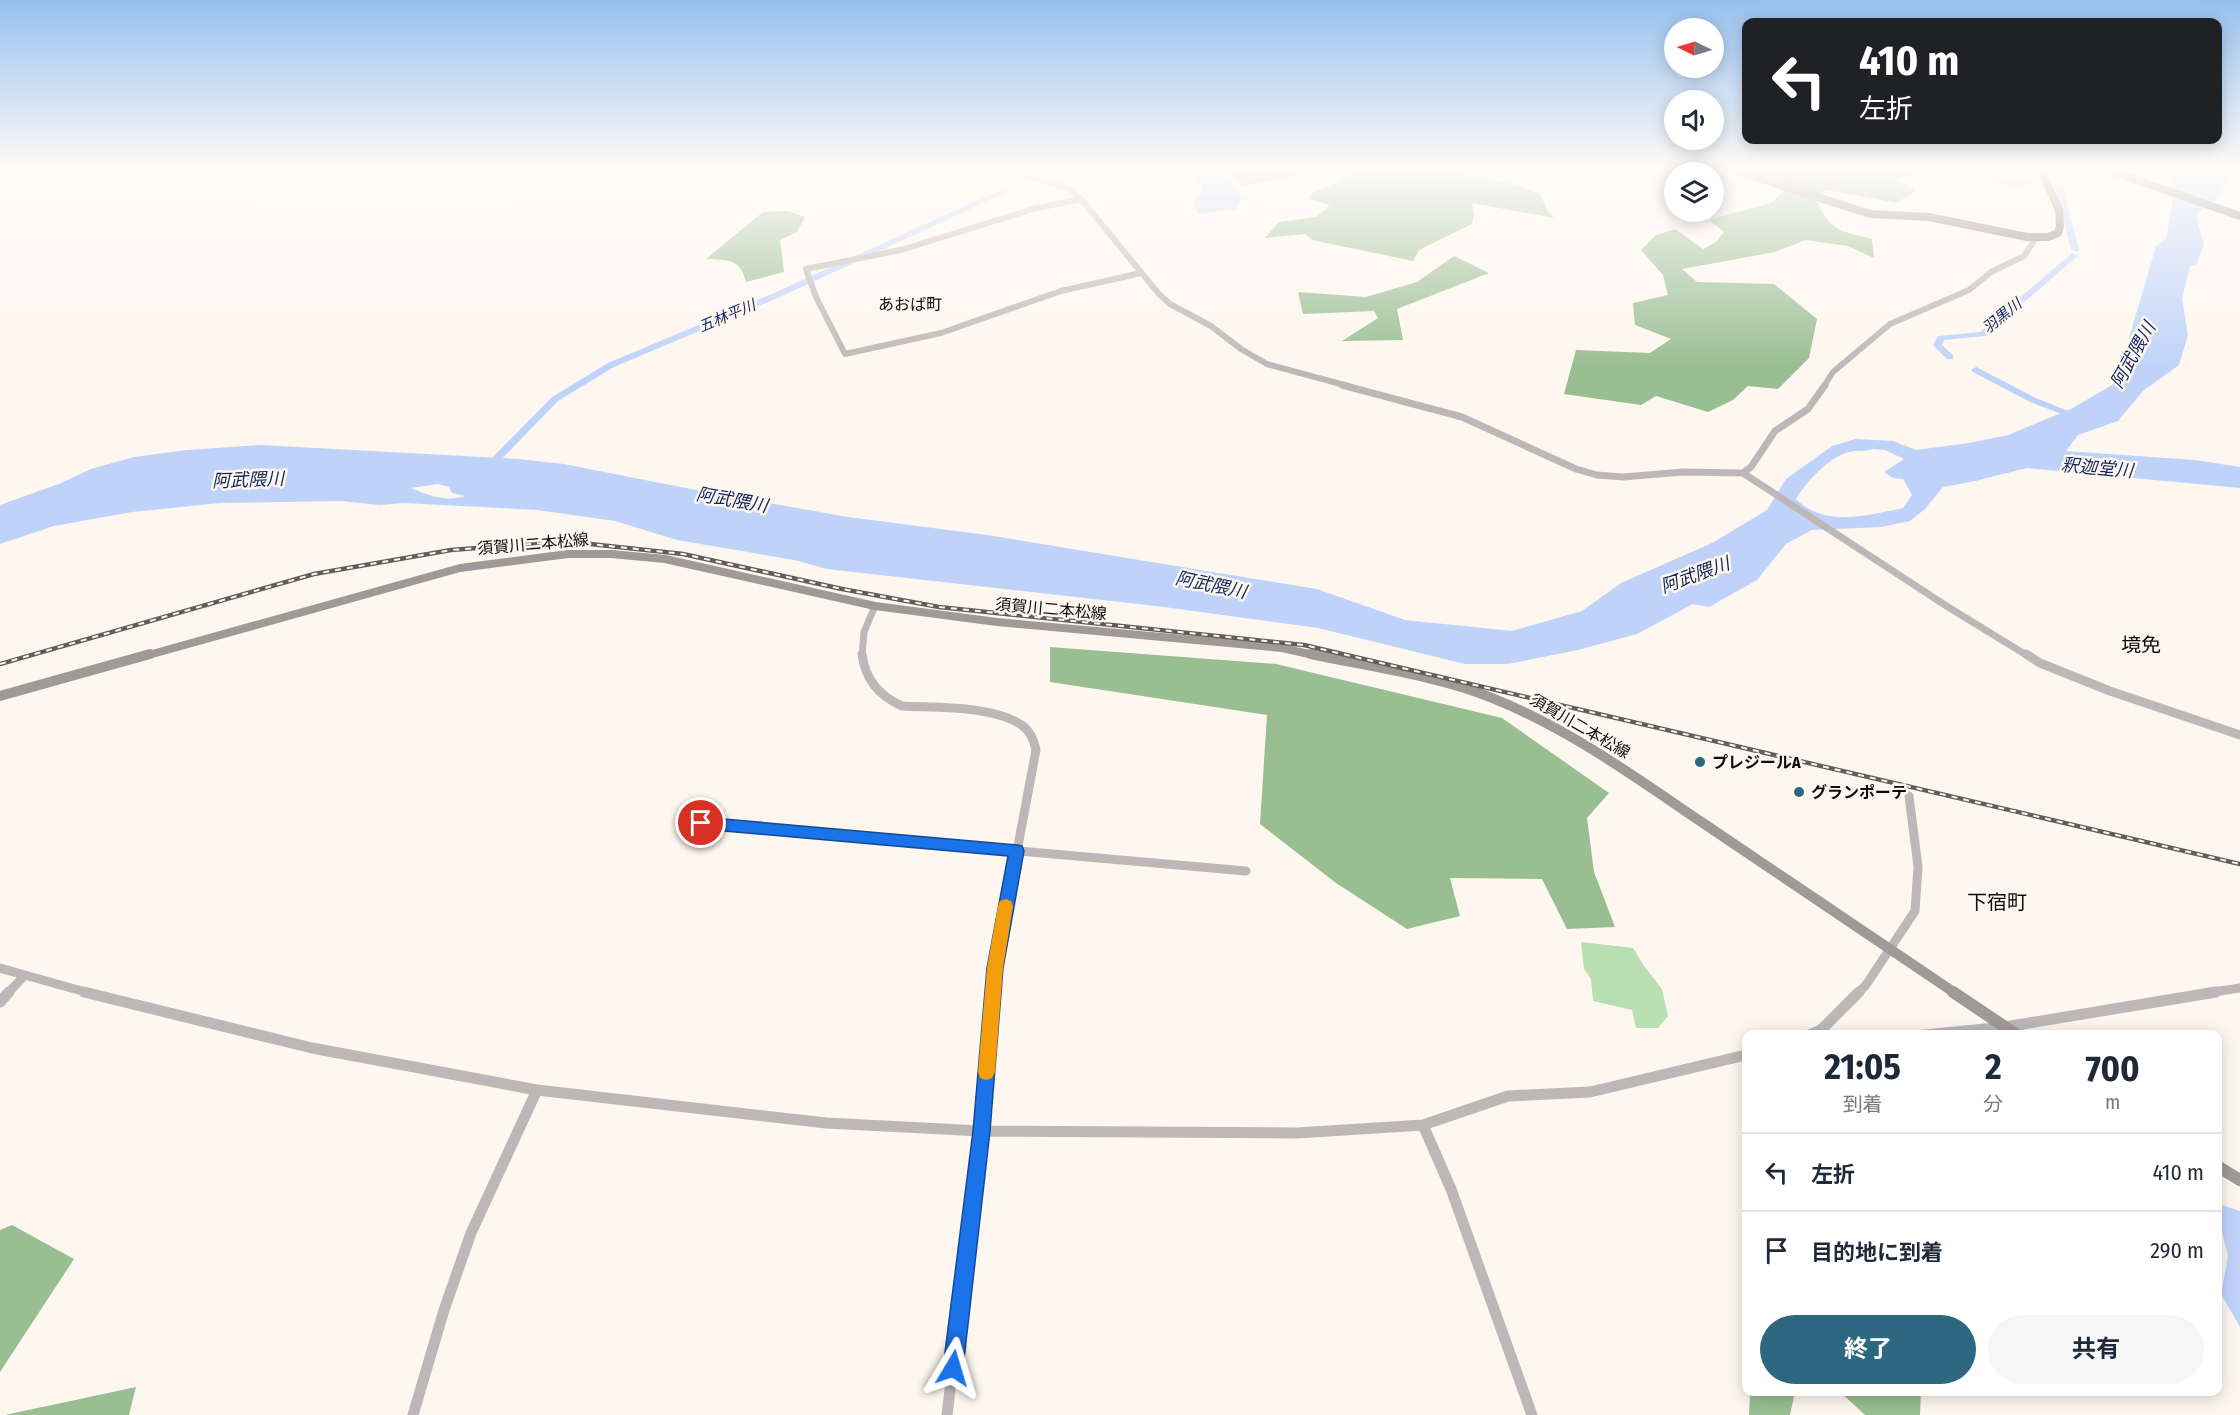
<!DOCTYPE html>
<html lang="ja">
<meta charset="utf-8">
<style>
:root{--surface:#fff;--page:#f6f6f7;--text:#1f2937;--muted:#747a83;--line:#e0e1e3;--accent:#2d6780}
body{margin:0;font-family:"Fira Sans Condensed","Noto Sans JP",sans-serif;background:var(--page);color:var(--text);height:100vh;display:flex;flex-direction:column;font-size:22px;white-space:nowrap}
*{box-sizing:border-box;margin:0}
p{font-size:20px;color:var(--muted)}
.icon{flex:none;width:33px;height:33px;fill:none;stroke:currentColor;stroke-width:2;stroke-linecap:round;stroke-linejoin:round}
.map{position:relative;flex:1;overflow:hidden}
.side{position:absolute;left:1742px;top:1030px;width:480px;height:366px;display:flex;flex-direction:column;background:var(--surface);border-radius:12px;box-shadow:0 3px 15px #0003}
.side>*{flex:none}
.top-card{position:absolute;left:1742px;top:18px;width:480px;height:126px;border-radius:12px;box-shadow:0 3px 15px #0003;background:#202124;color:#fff;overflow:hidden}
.needle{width:39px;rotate:275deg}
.buttons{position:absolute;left:1664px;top:18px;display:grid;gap:12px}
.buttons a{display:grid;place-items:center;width:60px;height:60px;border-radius:50%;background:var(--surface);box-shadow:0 3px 15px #0003;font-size:30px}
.pin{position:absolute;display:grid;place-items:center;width:51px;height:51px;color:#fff;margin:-26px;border:3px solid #fff;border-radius:50%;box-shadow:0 2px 6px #0007}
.me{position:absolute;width:66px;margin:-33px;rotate:7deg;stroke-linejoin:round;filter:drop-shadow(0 0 4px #0008)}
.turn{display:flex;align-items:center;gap:21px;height:126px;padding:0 18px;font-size:27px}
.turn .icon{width:78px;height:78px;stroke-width:2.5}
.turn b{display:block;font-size:42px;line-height:51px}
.eta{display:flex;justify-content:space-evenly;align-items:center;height:102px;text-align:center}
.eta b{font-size:36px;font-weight:700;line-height:42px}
.cta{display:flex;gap:12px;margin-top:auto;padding:12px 18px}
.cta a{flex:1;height:69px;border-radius:36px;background:var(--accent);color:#fff;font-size:24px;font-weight:700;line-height:69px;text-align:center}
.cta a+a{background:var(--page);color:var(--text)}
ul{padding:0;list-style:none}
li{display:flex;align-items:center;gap:18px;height:78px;padding:0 18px;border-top:2px solid var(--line)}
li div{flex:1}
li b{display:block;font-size:22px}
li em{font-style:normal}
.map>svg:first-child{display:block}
.green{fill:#b9deb1}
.forest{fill:#99be92}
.water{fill:#bfd3fa;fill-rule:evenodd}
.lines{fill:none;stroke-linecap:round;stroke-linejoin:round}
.river{fill:#bfd3fa;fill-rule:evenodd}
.tertiary-far3{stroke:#bdb8b7;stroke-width:6}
.tertiary-far2{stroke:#bdb8b7;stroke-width:7}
.tertiary-far1{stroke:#bdb8b7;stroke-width:9}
.tertiary{stroke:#bdb8b7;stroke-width:11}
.secondary-far2{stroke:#a09997;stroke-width:8}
.secondary-far1{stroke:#a09997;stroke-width:10}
.secondary{stroke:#a09997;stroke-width:12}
.primary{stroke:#8b8280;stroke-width:8}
.rail-casing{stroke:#615e59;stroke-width:4.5}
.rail{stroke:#fef7ef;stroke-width:2;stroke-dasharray:6;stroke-linecap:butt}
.route{fill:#1a73e8;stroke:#114b97;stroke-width:1.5}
.slow{fill:#f59e0b}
.poi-dot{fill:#2d6780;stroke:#fef7ef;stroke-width:2}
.labels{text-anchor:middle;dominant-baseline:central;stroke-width:5;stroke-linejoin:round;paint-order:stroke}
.far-water-label{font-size:15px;font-style:italic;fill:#0f265d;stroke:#fef7ef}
.far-quarter-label{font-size:16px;fill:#0e0c0a;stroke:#fef7ef}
.street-label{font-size:16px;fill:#0e0c0a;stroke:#fef7ef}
.poi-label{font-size:16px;font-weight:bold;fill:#0e0c0a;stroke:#fef7ef;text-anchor:start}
.water-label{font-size:18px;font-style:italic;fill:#0f265d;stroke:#fef7ef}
.quarter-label{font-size:20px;fill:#0e0c0a;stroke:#fef7ef}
</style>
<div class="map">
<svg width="2240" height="1415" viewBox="0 0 2240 1415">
<rect width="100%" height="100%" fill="#fef7ef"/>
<path class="green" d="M1581 942 1633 948 1644 966 1662 989 1668 1016 1658 1028H1636L1632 1010 1593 1001 1591 979 1584 969Z"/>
<path class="forest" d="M1226 170H1310L1304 174 1244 186Z
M1351 170H1444L1516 185 1540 194 1548 212 1554 218 1472 203 1474 215 1472 224 1419 250 1413 261 1312 240 1305 234 1265 238 1279 222 1316 217 1330 205 1309 199 1310 195C1322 186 1345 185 1351 170Z
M1753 170H1911L1918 172 1897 180 1915 191 1897 203 1827 190 1816 200C1832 233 1839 230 1872 239L1874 258 1848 246 1806 240 1775 252 1682 269 1697 282 1774 284 1817 319 1809 358 1778 389 1748 386 1733 400 1708 412 1656 396 1641 405 1564 394 1576 350 1650 353 1671 339 1635 325 1633 303 1668 295 1663 275 1641 250 1656 235 1675 229 1703 249 1716 242 1724 232 1709 220 1771 203 1790 185Z
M788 211 805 217 797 232 780 240 784 272 746 282C740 258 728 260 706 259L763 212Z
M1454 256 1489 273 1397 309 1403 340 1342 341 1378 318 1374 311 1303 314 1298 292 1366 297 1417 282Z
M1050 647 1276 664 1502 718 1609 793 1587 818 1594 872 1615 927 1567 929 1542 879 1450 878 1460 916 1407 929 1336 883 1260 824 1267 715 1050 682Z
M12 1225 74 1259 0 1372V1230Z
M136 1387 129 1415H5Z
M1750 1392H1795L1790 1415H1749Z
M1840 1392H1921L1920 1415H1865Z"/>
<path class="water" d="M1188 170H1213L1229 181 1245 198 1240 200 1236 209 1198 214 1193 203 1201 195 1202 189Z
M2182 170H2231L2220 196 2196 215 2204 244 2197 264 2190 266 2182 299 2188 335 2179 365 2143 391 2118 421 2078 435 2066 451 2195 460 2240 467V488L2027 468 1971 482 1943 487 1925 509 1910 521 1881 527 1812 530 1786 544 1757 580 1709 607 1693 604 1637 634 1578 650 1508 664H1465L1318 628 1164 607 827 569 794 560 677 540 615 521 537 510 404 503 380 505 340 501 220 503 132 512 54 526 0 544V505L61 483 91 469 134 457 187 450 261 445 518 459 564 464 701 491 848 517 987 535 1317 589 1405 620 1512 631 1582 611 1621 583 1712 543 1767 510 1786 479 1832 446 1856 439 1893 441 1916 450 1969 443 2008 435 2071 409 2112 385 2131 350 2129 338 2156 246 2166 239 2172 207V181ZM1873 449 1885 450 1904 459 1884 472 1893 478 1903 479 1912 495 1903 508C1868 515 1824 528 1796 499 1806 482 1829 457 1849 452 1857 450 1864 452 1873 449ZM438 484 449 487 452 493 465 496C448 502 428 496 411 488Z
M2222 1205 2240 1211V1327L2221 1294 2228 1256 2217 1212V1207Z"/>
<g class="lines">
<path class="river" d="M1980 172C1992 172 2002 182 2013 183 2022 183 2029 178 2037 182L2012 187 1980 176Z
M2046 184 2059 185 2063 187 2079 250 2078 252 2071 250 2056 189 2046 188Z
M1000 190 1007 192 780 297 614 367 558 401 492 469 488 470 483 467 552 397 608 363 774 293Z
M2072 253 2079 255 1985 336 1944 340 1942 345 1953 355V359H1947L1933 345 1938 336 1980 332Z
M1976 367 2036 398 2083 417 2078 420 2075 419 2030 402 1973 372 1971 370Z"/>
<path class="tertiary-far3" d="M1009 170 1069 189 1081 199 1159 294 1170 304 1211 326 1241 349 1267 364 1348 386
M0 172 28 170
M1081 199 1033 209 901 250 806 269 816 297 845 354 941 333 1061 291 1141 273
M1824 386 1833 372 1890 324 1969 290 1991 272 2024 256 2036 238"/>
<path class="tertiary-far2" d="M1342 385 1462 417 1576 469 1597 475 1623 477 1683 472 1743 473 1948 607 2028 656
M1743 473 1751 467 1775 431 1808 409 1825 385
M862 656 864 632 875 606"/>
<path class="tertiary-far1" d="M862 654C865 679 879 696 902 706 936 708 994 705 1023 726 1031 732 1034 740 1036 750L995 968 993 993
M2026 654 2040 663 2110 691 2240 735
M701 823 1246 871
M0 968 89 993
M8 993 24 976
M1858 993 1866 985 1915 911 1918 867 1909 796
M2206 993 2240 988"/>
<path class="tertiary" d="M84 992 312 1048 537 1090 826 1123 981 1131 1297 1133 1423 1125 1508 1096 1590 1092 1746 1055
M0 1002 9 992
M1809 1035 1821 1030 1859 992
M1925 1035 2005 1027 2216 992
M1423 1125 1451 1189 1532 1415
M413 1415 444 1310 471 1233 537 1090
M947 1415 981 1131 993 992"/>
<path class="secondary-far2" d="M145 656 460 568 568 554H611L665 559 875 606 997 622 1282 648 1318 656"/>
<path class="secondary-far1" d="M1311 654C1367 666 1439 676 1492 698 1568 728 1635 777 1703 823 1787 880 1871 936 1955 993
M0 696 150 654"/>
<path class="secondary" d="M1953 992 2017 1035
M2217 1166 2240 1180"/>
<path class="primary" d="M1734 170 1870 214 1929 217 2027 237H2048L2058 233 2060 226 2059 210 2041 170
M2108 170 2240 216"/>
<defs>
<path id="rail" d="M0 664 314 574 451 550 544 543 590 544 683 554 842 589 939 607 1304 645 2240 864"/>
</defs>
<use href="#rail" class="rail-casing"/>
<use href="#rail" class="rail"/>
</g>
<linearGradient id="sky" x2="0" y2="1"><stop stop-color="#97c0ef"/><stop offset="0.46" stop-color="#fffbf8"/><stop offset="1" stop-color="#fffbf8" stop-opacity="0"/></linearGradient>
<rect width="2240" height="368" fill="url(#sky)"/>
<path class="route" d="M701 817 1017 845 1022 846 1024 851 1003 968 990 1131 963 1368 960 1375 953 1378 946 1375 943 1368 973 1131 987 968 1008 856 701 829 696 827 693 823 696 819Z"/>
<path class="slow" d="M1006 899 1011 901 1013 906 1003 968 995 1072 992 1078 986 1080 980 1078 978 1072 987 968 998 906 1000 901Z"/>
<g class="poi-dot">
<circle cx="1700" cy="762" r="6"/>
<circle cx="1799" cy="792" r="6"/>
</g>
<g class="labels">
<g class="far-water-label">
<text transform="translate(727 316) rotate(-23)">五林平川</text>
<text transform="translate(2002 316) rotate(-39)">羽黒川</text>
</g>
<g class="far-quarter-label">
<text x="910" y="304">あおば町</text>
</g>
<g class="street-label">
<text transform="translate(533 544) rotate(-5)">須賀川二本松線</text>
<text transform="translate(1051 609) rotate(5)">須賀川二本松線</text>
<text transform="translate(1580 726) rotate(30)">須賀川二本松線</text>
</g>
<g class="poi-label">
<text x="1712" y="762">プレジールA</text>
<text x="1811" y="792">グランポーテ</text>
</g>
<g class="water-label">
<text transform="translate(2133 355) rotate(-61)">阿武隈川</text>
<text transform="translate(2097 468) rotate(5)">釈迦堂川</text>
<text transform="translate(248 480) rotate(-2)">阿武隈川</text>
<text transform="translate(732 500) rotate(10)">阿武隈川</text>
<text transform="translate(1695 575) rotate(-20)">阿武隈川</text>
<text transform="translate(1211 585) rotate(12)">阿武隈川</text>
</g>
<g class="quarter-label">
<text x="2141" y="645">境免</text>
<text x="1997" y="902">下宿町</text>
</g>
</g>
</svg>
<div class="buttons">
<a><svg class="needle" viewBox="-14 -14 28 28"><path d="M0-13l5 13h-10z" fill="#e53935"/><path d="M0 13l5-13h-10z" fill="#747a83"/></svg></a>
<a><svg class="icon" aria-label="sound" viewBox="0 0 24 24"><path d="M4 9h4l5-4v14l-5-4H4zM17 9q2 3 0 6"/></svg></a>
<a><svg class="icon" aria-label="layers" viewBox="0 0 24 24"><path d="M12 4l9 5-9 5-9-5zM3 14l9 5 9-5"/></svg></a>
</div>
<div class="pin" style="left:701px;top:823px;background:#d93025"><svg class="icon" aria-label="arrive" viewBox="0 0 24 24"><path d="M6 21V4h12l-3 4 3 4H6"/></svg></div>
<svg class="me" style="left:953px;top:1368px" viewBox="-20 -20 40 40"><path d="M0-17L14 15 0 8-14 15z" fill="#1a73e8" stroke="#fff" stroke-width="4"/></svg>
<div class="top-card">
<div class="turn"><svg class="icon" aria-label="left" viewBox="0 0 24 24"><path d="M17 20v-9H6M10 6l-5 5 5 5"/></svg><div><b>410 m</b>左折</div></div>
</div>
<section class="side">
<div class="eta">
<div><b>21:05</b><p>到着</p></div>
<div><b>2</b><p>分</p></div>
<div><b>700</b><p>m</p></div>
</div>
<ul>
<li><svg class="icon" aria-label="left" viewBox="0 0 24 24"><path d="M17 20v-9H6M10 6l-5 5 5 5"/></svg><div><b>左折</b></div><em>410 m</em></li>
<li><svg class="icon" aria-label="arrive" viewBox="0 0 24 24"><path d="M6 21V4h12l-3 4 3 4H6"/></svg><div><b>目的地に到着</b></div><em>290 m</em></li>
</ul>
<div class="cta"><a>終了</a><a>共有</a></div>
</section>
</div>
